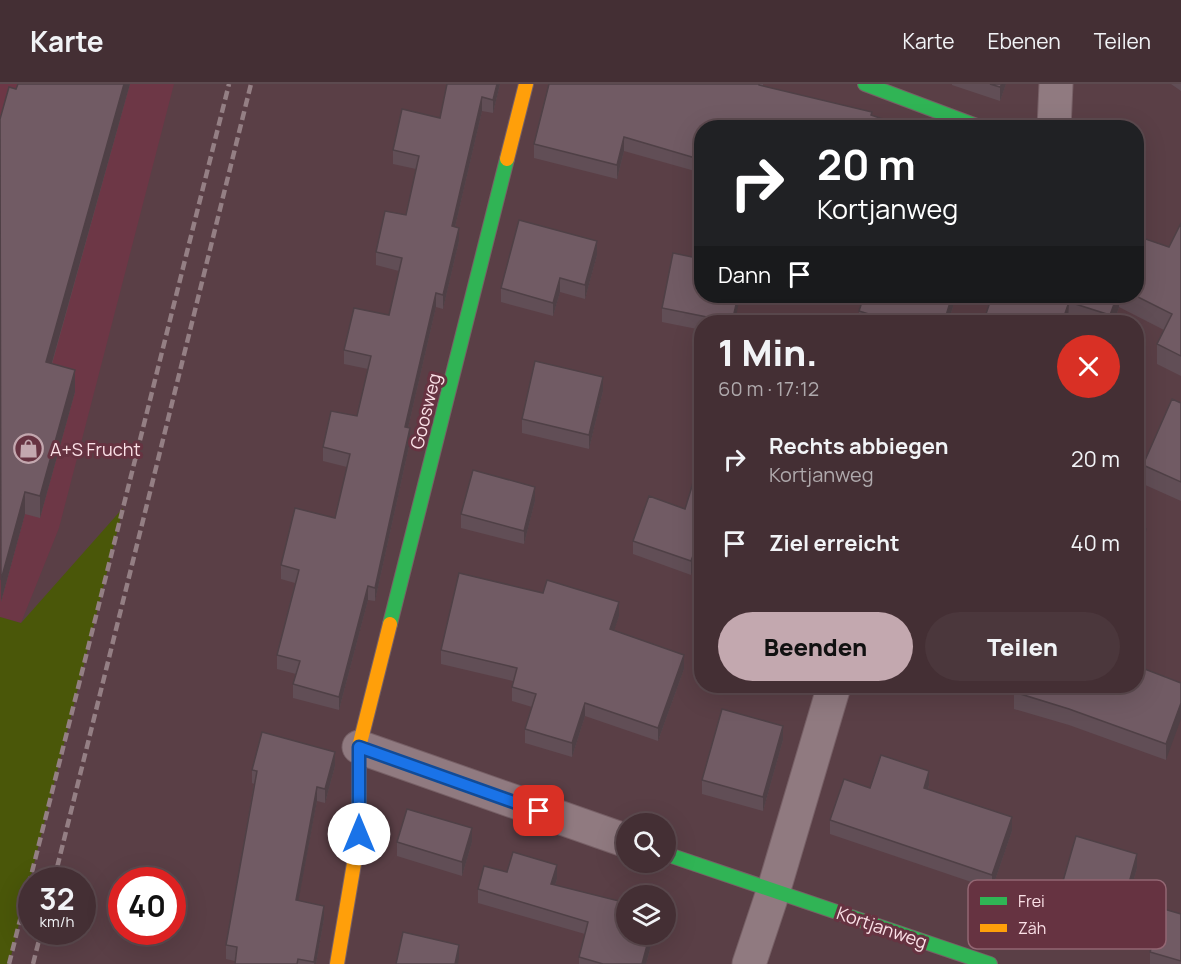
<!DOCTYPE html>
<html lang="de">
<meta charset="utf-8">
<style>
:root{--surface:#442f34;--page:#4b373c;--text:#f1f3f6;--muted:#afa9ac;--line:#5c4a4f;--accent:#c3a8af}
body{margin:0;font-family:Manrope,sans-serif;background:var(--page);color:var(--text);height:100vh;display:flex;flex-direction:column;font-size:22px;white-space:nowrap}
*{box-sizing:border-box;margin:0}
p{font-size:20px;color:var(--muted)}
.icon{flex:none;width:33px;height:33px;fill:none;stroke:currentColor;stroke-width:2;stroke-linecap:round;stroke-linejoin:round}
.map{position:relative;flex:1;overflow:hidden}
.drawer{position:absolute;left:694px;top:231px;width:450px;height:378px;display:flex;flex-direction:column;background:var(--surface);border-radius:24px;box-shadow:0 6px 24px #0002,0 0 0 2px var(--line)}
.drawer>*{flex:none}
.guide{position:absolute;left:694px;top:36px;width:450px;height:183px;border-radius:24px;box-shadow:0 6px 24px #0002,0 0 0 2px var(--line);background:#202124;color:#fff;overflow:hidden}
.tools{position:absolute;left:616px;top:729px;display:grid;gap:12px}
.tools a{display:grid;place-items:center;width:60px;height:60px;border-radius:50%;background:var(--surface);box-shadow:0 6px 24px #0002,0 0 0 2px var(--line);font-size:30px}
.speed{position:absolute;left:18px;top:783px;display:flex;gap:12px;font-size:30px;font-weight:700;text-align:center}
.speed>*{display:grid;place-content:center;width:78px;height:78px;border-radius:50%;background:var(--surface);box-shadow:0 6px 24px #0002,0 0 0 2px var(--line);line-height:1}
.speed small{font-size:15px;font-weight:400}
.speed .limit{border:9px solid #d22;background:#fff;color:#111}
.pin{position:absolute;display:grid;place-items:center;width:51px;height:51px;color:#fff;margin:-26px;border-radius:12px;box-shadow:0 3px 9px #0006}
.me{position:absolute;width:66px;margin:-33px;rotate:0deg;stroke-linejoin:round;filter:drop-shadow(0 0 4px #0008)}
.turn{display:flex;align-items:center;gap:21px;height:126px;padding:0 24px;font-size:27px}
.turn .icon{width:78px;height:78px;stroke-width:2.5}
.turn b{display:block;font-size:42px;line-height:51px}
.then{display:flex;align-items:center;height:57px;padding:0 24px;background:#0003;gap:12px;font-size:22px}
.round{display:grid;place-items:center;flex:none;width:63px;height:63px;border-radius:32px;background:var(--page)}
.headline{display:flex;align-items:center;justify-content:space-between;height:102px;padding:0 24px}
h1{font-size:36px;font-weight:800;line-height:45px}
.cta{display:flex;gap:12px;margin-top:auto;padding:12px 24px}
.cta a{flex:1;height:69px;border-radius:36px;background:var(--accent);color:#111;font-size:24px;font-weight:800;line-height:69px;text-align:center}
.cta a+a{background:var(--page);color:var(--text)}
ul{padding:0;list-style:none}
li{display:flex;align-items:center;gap:18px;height:84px;padding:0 24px}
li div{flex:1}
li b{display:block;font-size:22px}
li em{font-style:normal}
header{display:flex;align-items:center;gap:36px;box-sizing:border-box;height:84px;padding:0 30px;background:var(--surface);border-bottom:2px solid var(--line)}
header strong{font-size:28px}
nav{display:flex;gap:33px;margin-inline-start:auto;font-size:21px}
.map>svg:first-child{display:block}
.built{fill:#6d3746}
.green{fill:#4a5709}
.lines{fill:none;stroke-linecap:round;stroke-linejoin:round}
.street-casing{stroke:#776066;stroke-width:35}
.fast-casing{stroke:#776066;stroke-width:16}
.slow-casing{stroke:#776066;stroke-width:16}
.street{stroke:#907a80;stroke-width:33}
.fast{stroke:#30b455;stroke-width:14}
.slow{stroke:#ff9f0a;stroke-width:14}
.rail{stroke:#947f84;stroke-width:4.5;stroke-dasharray:9 4.5;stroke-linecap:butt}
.wall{fill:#614e56}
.shaded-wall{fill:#4f4046}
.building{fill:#715b64;stroke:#4f4046;stroke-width:1.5}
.route-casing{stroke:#114b97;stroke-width:15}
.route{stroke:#1a73e8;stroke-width:10}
.labels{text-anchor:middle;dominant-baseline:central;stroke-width:6;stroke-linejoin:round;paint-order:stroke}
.street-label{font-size:18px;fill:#fbe1e7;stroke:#663341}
.poi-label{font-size:18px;fill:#fbe1e7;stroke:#663341;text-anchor:start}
.key{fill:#663341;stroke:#936773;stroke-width:1.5}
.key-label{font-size:16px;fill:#fbe1e7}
</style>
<header>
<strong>Karte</strong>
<nav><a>Karte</a><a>Ebenen</a><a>Teilen</a></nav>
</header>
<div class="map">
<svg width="1181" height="880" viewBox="0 0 1181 880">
<rect width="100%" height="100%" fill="#5a3f46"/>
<path class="built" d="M0 0H174L59 444 21 539 0 533Z"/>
<path class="green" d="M123 424 9 880H0V533L21 539Z"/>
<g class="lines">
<defs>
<path id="street" d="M1054 44 1056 0
M359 663 627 757
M749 880 774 805 834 602"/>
<path id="fast" d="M865 0 982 44
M390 540 507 75
M666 770 990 880"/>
<path id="slow" d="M507 75 526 0
M337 880 359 750V663L390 540"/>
</defs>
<use href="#street" class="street-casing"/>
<use href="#fast" class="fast-casing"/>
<use href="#slow" class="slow-casing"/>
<use href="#street" class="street"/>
<use href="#fast" class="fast"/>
<use href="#slow" class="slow"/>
<path class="rail" d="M54 796 251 0
M9 880 229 0
M33 880 41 848"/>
</g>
<path class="wall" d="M18 0H130L52 280 75 308 40 434 25 430 1 518 0 35 16 5Z
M500 0 493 29 482 27 455 143 459 157 443 225 436 223 408 344 410 358 375 517 368 516 339 626 293 614V600L296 590 277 585V571L295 499 281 495V481L335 434 347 383 323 377V363L357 332 368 285 344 280V266L389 231 399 187 376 181V168L406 131 416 85 393 80V66L440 34Z
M549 0H763V2L702 44V89L624 67 617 95 534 74V60Z
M952 0H1006L1000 17 952 1Z
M1171 0H1181V7Z
M1181 139V292L1157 280V260L1164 246 1119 223 1114 238H986V230L992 212H1137L1169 163Z
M597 171 585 215 560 208 553 232 501 218V204Z
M953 212V223L948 238H859V227Z
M662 224 735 238H702V246L662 238Z
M603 307 589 365 522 349V335Z
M1181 319V417L1143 400V381Z
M702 370 691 491 633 470V457L685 425Z
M535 417 524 460 461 444V430Z
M619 532 614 546 684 585 658 657 585 632 572 673 525 659V645L532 623 512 617V603L513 597 441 580V566Z
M1181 599 1166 676 1069 641 1014 625V608Z
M783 656 763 727 702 710V696Z
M335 682 325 719 317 717 298 817 324 835 316 880H235V877L226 875V861L254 700 252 699V686Z
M929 701 928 705 1012 747 992 805 830 750V736L870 704Z
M397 758H472L462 792 397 772Z
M1137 784 1119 848 1057 831V818Z
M507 788 557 795 555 801 627 850H654L646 880H579V873L585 850 478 819V805Z
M1181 830V880H1150V868Z"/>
<path class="shaded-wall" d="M124 0H130L46 300V278Z
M497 0H500L493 29V16Z
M1002 0H1006L1000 17V3Z
M482 13V27L452 156V142Z
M624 53V67L617 95V81Z
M459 144V157L443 225V211Z
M597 157V171L585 215V201Z
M560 194V208L553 232V219Z
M436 209V223L405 357V343Z
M738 212H740L735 238H732Z
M952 212H953V223L948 238H944Z
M1117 212H1119V223L1114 238H1110V231Z
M1069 218 1068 238H1062Z
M75 286V308L40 434V412Z
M603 293V307L589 365V351Z
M410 344V358L375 517V504Z
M535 403V417L524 460V447Z
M25 408V430L1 518V496Z
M1146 445V461L1137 490V473Z
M702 447V461L691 491V477Z
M368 502V516L339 626V613Z
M619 518V532L610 559V545Z
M684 571V585L658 657V644Z
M585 619V632L572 673V659Z
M1181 619V635L1166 676V660Z
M783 642V656L763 727V713Z
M335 668V682L325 719V705Z
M929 687V701L924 717V704Z
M317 703V717L296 830V816Z
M1012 733V747L992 805V791Z
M472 744V758L462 792V778Z
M1137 770V784L1119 848V835Z
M557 781V795L551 813V800Z
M324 822V835L316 880H314Z
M650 850H654L646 880H642Z
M459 861V874L458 880H455Z"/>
<path class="building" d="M18 0H124L46 278 75 286 40 412 25 408 1 496 0 35 9 3 16 5Z
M447 0H497L493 16 482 13 452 142 459 144 443 211 436 209 405 343 410 344 375 504 368 502 339 613 293 600 300 577 277 571 299 486 281 481 295 424 335 434 350 370 323 363 331 327 357 332 371 272 344 266 354 224 389 231 402 174 376 168 385 127 406 131 419 72 393 66 402 25 440 34Z
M549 0H759V1L872 28 871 31 909 44H702V76L624 53 617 81 534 60Z
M990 0H1002L1000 3Z
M519 136 597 157 585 201 560 194 553 219 501 204Z
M1181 139V272L1157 260 1172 230 1136 212H1137V152L1169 163Z
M673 169 702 175V212H738L732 238 662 224Z
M864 212H952L944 238H887L888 236 859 227Z
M992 212H1117L1110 231 1069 218 1062 238H1010L986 230Z
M535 277 603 293 589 351 522 335Z
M1172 315 1181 319V398L1143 381Z
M702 370V447L691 477 633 457 649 412 685 425Z
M473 386 535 403 524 447 461 430Z
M1137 442 1146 445 1137 473Z
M459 489 543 509 547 496 619 518 610 545 684 571 658 644 585 619 572 659 525 645 536 610 512 603 517 584 441 566Z
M1137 582 1181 599V619L1166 660 1069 625 1014 608 1016 602H1137Z
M722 625 783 642 763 713 702 696Z
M262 648 335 668 325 705 317 703 296 816 324 822 314 878 298 875 297 880H235L237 863 226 861 257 687 252 686Z
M881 671 929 687 924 704 1012 733 992 791 830 736 844 695 870 704Z
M407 725 472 744 462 778 397 758Z
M1076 752 1137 770 1119 835 1057 818Z
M513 768 557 781 551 800 627 819V850H650L642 880H603L579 873 588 838 478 805 484 782 507 788Z
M1164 825 1181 830V877L1150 868Z
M403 848 459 861 455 880H396Z"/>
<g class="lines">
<defs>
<path id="route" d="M359 750V663L539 727"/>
</defs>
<use href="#route" class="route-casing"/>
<use href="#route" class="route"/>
</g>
<defs>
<symbol id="shop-ring" viewBox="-11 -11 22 22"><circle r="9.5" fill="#663341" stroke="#c3a8af" stroke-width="1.5"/><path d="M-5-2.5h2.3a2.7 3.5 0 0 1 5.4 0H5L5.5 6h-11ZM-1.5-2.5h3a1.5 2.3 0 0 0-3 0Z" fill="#c3a8af"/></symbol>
</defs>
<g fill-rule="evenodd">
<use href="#shop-ring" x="12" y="348" width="33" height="33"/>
</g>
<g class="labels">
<g class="street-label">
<text transform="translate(425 327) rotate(-76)">Goosweg</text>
<text transform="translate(882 843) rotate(19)">Kortjanweg</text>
</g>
<g class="poi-label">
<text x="50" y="365">A+S Frucht</text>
</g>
</g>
<rect x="968" y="796" width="198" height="69" rx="9" class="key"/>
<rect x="980" y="813" width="27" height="8" fill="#30b455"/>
<rect x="980" y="840" width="27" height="8" fill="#ff9f0a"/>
<g class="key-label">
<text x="1018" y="823">Frei</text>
<text x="1018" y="850">Zäh</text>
</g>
</svg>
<div class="tools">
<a><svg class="icon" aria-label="search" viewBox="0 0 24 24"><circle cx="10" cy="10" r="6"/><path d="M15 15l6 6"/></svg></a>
<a><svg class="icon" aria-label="layers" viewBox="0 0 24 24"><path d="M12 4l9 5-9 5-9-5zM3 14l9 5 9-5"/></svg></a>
</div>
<div class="speed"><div>32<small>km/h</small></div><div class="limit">40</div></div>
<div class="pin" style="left:539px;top:727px;background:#d93025"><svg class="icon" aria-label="arrive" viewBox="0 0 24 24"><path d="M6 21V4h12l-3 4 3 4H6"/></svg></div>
<svg class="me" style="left:359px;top:750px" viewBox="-20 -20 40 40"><circle r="19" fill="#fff"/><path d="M0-13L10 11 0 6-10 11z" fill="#1a73e8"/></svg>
<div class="guide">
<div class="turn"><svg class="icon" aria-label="right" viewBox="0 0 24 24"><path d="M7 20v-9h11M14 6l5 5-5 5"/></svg><div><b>20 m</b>Kortjanweg</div></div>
<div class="then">Dann<svg class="icon" aria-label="arrive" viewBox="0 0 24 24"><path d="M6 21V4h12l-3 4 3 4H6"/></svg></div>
</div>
<section class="drawer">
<div class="headline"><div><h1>1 Min.</h1><p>60 m · 17:12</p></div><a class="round" style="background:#d93025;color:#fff"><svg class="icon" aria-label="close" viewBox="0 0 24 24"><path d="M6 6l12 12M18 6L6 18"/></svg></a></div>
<ul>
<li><svg class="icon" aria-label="right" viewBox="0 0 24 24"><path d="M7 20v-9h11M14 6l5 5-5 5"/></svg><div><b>Rechts abbiegen</b><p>Kortjanweg</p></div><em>20 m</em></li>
<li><svg class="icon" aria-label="arrive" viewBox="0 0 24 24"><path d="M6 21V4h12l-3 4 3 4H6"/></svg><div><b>Ziel erreicht</b></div><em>40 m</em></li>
</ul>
<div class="cta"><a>Beenden</a><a>Teilen</a></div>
</section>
</div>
